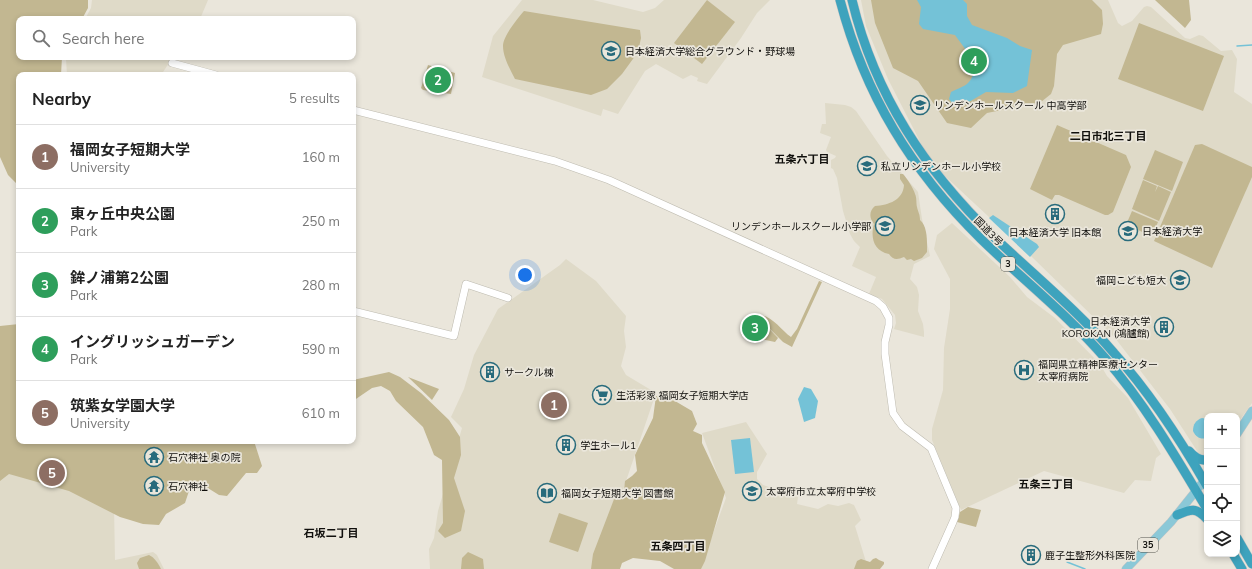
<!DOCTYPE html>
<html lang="en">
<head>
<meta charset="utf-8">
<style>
	:root { --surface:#fff; --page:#f2f2f2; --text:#222; --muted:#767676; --line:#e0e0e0; --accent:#286b7c }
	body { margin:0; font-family:Mulish,"Noto Sans JP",sans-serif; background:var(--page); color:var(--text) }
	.controls { position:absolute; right:12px; bottom:12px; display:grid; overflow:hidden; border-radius:8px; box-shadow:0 2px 6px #0003 }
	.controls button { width:36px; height:36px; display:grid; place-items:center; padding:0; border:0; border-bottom:1px solid var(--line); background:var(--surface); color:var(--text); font:20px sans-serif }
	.you { position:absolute; left:525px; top:275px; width:14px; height:14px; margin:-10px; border:3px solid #fff; border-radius:50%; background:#1a73e8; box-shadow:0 0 0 6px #1a73e833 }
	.badge { display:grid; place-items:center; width:26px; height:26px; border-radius:50%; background:var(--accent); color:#fff; font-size:13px; font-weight:700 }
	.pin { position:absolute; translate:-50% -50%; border:2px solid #fff; box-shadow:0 1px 4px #0006 }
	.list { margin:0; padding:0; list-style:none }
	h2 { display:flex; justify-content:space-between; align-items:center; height:52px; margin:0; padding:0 16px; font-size:17px }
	h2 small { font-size:13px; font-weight:400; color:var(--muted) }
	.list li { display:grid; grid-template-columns:26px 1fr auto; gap:12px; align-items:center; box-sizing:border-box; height:64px; padding:0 16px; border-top:1px solid var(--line) }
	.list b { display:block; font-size:15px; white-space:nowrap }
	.list p { margin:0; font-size:13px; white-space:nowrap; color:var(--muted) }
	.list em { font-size:13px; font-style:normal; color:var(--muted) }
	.icon { flex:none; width:22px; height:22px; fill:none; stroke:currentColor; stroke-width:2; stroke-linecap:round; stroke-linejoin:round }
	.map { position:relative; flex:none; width:1252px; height:569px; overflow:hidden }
	.search { position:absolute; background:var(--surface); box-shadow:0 2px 6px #0003; left:16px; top:16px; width:340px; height:44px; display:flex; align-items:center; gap:10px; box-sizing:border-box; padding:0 14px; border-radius:8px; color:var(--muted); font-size:15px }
	.panel { position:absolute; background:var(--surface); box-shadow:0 2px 6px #0003; left:16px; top:72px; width:340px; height:372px; border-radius:8px }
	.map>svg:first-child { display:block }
	.built { fill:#dfdac8 }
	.green { fill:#c2b791 }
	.water { fill:#74c2d7 }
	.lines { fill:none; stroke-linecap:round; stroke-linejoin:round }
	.stream { stroke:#74c2d7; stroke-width:1.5 }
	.secondary-casing { stroke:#bebbb0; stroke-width:8 }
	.primary-casing { stroke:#c6c5c5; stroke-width:9 }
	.highway-casing { stroke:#c6c5c5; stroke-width:10 }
	.secondary { stroke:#fff; stroke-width:7 }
	.primary { stroke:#8bc8d7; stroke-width:8 }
	.highway { stroke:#3ea3bd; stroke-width:9 }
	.labels { text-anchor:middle; stroke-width:3.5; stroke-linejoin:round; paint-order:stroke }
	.shield { fill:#eae6db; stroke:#51504a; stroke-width:1 }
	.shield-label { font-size:9px; font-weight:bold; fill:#100f0c }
	.poi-label { font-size:10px; fill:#100f0c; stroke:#eae6db; text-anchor:start }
	.street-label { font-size:10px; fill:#100f0c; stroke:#eae6db }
	.neighbourhood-label { font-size:11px; font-weight:bold; fill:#100f0c; stroke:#eae6db }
</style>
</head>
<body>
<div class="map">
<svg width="1252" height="569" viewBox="0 0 1252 569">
	<rect width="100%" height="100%" fill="#eae6db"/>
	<!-- built -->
	<g class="built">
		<path d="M 92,0 L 208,0 L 200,19 L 85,19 L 91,8 Z"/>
		<path d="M 522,0 L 593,0 L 643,12 L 655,8 L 664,0 L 770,0 L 757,13 L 741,38 L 707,84 L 697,81 L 698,78 L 691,75 L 683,79 L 656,64 L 645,71 L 618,114 L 603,109 L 601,116 L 482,77 L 493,36 Z"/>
		<path d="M 861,0 L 1108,0 L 1118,23 L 1122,26 L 1132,21 L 1144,7 L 1147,6 L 1151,7 L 1185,38 L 1190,39 L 1199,35 L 1203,36 L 1221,51 L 1232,50 L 1237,59 L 1234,92 L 1252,104 L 1252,403 L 1237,424 L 1237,416 L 1207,416 L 1207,456 L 1199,454 L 1170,409 L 1115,338 L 1032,257 L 931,163 L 888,79 L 866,26 Z"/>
		<path d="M 66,57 L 173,57 L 161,75 L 67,75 L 66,59 Z"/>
		<path d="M 825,103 L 845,105 L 851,107 L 856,111 L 887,156 L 918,192 L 922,219 L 930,256 L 914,264 L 910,279 L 917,287 L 919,295 L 918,311 L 923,324 L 924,332 L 924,337 L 894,329 L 896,323 L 895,315 L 882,299 L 869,294 L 876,277 L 852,266 L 860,247 L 854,241 L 850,234 L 843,211 L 837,178 L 833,169 L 831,168 L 831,160 L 835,158 L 836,156 L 827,152 L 826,150 L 831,137 L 820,133 L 822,124 L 826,124 Z"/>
		<path d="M 952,223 L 1010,277 L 1027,297 L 1055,318 L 1100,364 L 1107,376 L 1128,398 L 1161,454 L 1156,458 L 1151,481 L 1135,480 L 1124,493 L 1044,471 L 961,510 L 932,440 L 932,429 L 943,390 L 944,348 L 950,309 L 950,279 L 934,249 L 937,235 Z"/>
		<path d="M 566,259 L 596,281 L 626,316 L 624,331 L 626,347 L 621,366 L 626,375 L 656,393 L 596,569 L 430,569 L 429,549 L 434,538 L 438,511 L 462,428 L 451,417 L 464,389 L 474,355 L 498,309 L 560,265 Z"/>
		<path d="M 0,385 L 19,441 L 114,506 L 115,560 L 153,552 L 157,555 L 164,569 L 0,569 Z"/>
		<path d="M 746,422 L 767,454 L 757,472 L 757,479 L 763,485 L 798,497 L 797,504 L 818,509 L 828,504 L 838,506 L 849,503 L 854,505 L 861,520 L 855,526 L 867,565 L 862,569 L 697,569 L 705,555 L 726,498 L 702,433 Z"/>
	</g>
	<!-- green -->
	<g class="green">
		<path d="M 0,0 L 88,0 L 88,8 L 82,19 L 19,19 L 19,57 L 62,57 L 61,75 L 19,75 L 19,186 L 8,175 L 0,157 Z"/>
		<path d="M 707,0 L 735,22 L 702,64 L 674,43 Z"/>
		<path d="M 871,0 L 1092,0 L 1102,10 L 1103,24 L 1101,34 L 1063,45 L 1057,54 L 1054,86 L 1051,94 L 1041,102 L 987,113 L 971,128 L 947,123 L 918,81 L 893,68 L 875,23 Z"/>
		<path d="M 1155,0 L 1189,0 L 1191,20 L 1185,28 Z"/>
		<path d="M 524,11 L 640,30 L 641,38 L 638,52 L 622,74 L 607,89 L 591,95 L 515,79 C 510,69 503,57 503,46 C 503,36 518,18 524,11 Z"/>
		<path d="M 1139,23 L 1224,56 L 1203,111 L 1118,79 Z"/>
		<path d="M 428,65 L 455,73 L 451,94 L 423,90 L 421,88 Z"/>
		<path d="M 1057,125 L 1126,155 L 1131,167 L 1113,212 L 1108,215 L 1105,215 L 1059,195 L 1055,195 L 1052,200 L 1030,189 Z"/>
		<path d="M 1202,144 L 1252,167 L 1252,177 L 1212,268 L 1154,241 L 1195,145 Z"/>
		<path d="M 1155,150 L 1183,162 L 1172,191 L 1143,179 Z"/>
		<path d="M 900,174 L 903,174 C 906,177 914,189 915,194 C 917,198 916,203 917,207 C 918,212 920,214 920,220 C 928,227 927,242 927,252 L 922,258 L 914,261 L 911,259 L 907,260 L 904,257 C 897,260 893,260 889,254 C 874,251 870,238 874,224 C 869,218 869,211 875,206 C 889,205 903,200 904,185 L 900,179 Z"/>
		<path d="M 1143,180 L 1157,186 L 1155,192 L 1158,186 L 1171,192 L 1159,221 L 1132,209 Z"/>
		<path d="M 1132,211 L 1158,222 L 1152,236 L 1126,225 Z"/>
		<path d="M 819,281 L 822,282 L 792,347 L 783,342 L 762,321 L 778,338 L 775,342 L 741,335 L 745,317 L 762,321 L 758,315 C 771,314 781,330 791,337 L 797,329 Z"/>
		<path d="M 19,324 L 19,441 L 254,441 L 262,466 L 257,473 L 246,473 L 227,496 L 219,495 L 203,485 L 189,491 L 185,503 L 166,514 L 159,525 L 143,524 L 130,520 L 120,517 L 69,491 L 9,474 L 0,481 L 0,326 Z"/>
		<path d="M 389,372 L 400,377 L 421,393 L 449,420 L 460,437 L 461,455 L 454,478 L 465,511 L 461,531 L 445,538 L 438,531 L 443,523 L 442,460 L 434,455 L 423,427 L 396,401 L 390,391 L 381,386 L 372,388 L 353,401 L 353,380 Z"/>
		<path d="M 408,377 L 439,389 L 432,400 Z"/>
		<path d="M 656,396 L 675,401 L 692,411 L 697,424 L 693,431 L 702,435 L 702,443 L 725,492 L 705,561 L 701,569 L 674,569 L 660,561 L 633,558 L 622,563 L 620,569 L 591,569 L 593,554 L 616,494 L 624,490 L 625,481 L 632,476 L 637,471 L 635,455 L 653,418 Z"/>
		<path d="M 968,507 L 981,510 L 976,527 L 957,522 L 960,512 Z"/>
		<path d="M 559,513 L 588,523 L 578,552 L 549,542 Z"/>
		<path d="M 468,552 L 483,559 L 484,569 L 461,569 L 462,558 Z"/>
		<path d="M 149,555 C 155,558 158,563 161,569 L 139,569 L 137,563 L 140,558 Z"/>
		<path d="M 876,558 L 879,560 L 884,562 L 884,564 L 880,569 L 854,569 L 857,561 L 861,559 L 870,562 L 873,559 Z"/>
	</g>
	<!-- water -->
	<g class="water">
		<path d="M 917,0 L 963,0 L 967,4 L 967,16 L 972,25 L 1007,38 L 1020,46 L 1032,50 L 1027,86 L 1013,93 L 986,92 L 962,106 L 953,104 L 949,99 L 951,92 C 956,89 964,87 968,83 C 983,68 964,48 955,35 L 923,29 L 919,24 L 921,7 Z"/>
		<path d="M 993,215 L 1037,244 L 1039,247 L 1030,257 L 989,218 Z"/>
		<path d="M 804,387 L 811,389 L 818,401 L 815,418 L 804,422 L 798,399 Z"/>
		<path d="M 1202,418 L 1207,419 L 1207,438 C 1200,440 1196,437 1193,431 C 1193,424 1196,420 1202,418 Z"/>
		<path d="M 750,438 L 754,472 L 735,474 L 731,440 Z"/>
	</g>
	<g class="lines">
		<!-- stream -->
		<g class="stream">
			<path d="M 1237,46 L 1252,45"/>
			<path d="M 1067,562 L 1085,569"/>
		</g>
		<!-- secondary casing -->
		<g class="secondary-casing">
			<g id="secondary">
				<path d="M 172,63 L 216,75"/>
				<path d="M 353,110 L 555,161 L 609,180 L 876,301 L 883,307 L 889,318 L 889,325 L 885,342 L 885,354 L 893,413 L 902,426 L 931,448 L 956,508 L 955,517 L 953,522 L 932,569"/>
				<path d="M 353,311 L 454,336 L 466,284 L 508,298"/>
			</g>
		</g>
		<!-- primary casing -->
		<g class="primary-casing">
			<g id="primary">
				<path d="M 1237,434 L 1252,411"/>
				<path d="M 1126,569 L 1171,522 L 1207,477"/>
			</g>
		</g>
		<!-- highway casing -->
		<g class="highway-casing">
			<g id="highway">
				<path d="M 840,0 C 865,95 911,170 981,239 C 1022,279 1068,315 1105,358 C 1145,404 1176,457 1207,509"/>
				<path d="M 852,0 C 875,96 925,170 995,238 C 1035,276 1078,311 1114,353 C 1150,393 1180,439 1207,486"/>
				<path d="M 1189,451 C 1194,457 1199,461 1207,460"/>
				<path d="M 1177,515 C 1191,509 1196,507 1207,519"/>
				<path d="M 1237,538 L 1252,564"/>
				<path d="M 1233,554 L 1242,569"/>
			</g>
		</g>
		<!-- secondary -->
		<use href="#secondary" class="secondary"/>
		<!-- primary -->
		<use href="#primary" class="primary"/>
		<!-- highway -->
		<use href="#highway" class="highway"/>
	</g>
	<!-- icons -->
	<defs>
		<g id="university-ring" transform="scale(1)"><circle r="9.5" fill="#eae6db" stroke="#286b7c" stroke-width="1.5"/><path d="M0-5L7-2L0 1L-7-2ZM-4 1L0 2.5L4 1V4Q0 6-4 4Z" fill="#286b7c"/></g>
		<g id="school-ring" transform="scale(1)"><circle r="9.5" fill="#eae6db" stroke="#286b7c" stroke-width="1.5"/><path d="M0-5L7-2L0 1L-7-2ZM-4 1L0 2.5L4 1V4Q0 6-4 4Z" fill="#286b7c"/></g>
		<g id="building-ring" transform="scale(1)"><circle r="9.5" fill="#eae6db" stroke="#286b7c" stroke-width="1.5"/><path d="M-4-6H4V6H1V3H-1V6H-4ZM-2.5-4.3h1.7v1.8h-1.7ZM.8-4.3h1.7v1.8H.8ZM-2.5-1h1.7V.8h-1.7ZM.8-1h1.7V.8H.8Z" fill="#286b7c"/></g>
		<g id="hospital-ring" transform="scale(1)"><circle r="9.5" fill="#eae6db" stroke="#286b7c" stroke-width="1.5"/><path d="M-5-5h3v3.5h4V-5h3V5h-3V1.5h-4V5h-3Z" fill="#286b7c"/></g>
		<g id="supermarket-ring" transform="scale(1)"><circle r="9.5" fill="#eae6db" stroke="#286b7c" stroke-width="1.5"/><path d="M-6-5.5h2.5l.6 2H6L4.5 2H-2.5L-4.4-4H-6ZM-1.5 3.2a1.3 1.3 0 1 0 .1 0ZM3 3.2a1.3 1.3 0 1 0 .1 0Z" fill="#286b7c"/></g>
		<g id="temple-ring" transform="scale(1)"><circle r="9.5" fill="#eae6db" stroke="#286b7c" stroke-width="1.5"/><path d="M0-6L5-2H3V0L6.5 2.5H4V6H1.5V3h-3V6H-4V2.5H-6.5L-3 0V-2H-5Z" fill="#286b7c"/></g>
		<g id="library-ring" transform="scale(1)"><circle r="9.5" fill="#eae6db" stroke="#286b7c" stroke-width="1.5"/><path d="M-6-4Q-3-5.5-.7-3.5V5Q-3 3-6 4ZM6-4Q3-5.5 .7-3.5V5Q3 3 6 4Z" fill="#286b7c"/></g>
	</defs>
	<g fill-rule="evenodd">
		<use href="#university-ring" x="611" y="51"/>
		<use href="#school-ring" x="920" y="105"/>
		<use href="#school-ring" x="867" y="166"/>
		<use href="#building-ring" x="1055" y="214"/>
		<use href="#school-ring" x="885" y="226"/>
		<use href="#university-ring" x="1128" y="231"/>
		<use href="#university-ring" x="1180" y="280"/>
		<use href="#building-ring" x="1164" y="327"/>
		<use href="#hospital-ring" x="1024" y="370"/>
		<use href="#building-ring" x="490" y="372"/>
		<use href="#supermarket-ring" x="602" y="395"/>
		<use href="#building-ring" x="566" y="445"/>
		<use href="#temple-ring" x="154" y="457"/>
		<use href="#temple-ring" x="154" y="486"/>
		<use href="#school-ring" x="752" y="491"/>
		<use href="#library-ring" x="547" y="493"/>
		<use href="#building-ring" x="1031" y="555"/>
	</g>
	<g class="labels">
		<!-- shield labels -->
		<g class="shield">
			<rect x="1001" y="257" width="14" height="14" rx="3"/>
			<rect x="1138" y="538" width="20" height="14" rx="3"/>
		</g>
		<g class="shield-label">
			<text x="1008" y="267">3</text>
			<text x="1148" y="548">35</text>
		</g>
		<!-- poi labels -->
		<g class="poi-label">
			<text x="625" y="55">日本経済大学総合グラウンド・野球場</text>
			<text x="934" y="109">リンデンホールスクール 中高学部</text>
			<text x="881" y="170">私立リンデンホール小学校</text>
			<text x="871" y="230" text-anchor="end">リンデンホールスクール小学部</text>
			<text x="1142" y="235">日本経済大学</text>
			<text x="1055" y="236" text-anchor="middle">日本経済大学 旧本館</text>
			<text x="1166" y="284" text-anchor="end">福岡こども短大</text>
			<text x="1150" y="325" text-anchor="end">日本経済大学<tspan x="1150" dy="12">KOROKAN (鴻臚館)</tspan></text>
			<text x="1038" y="368">福岡県立精神医療センター<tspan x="1038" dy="12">太宰府病院</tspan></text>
			<text x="504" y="376">サークル棟</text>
			<text x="616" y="399">生活彩家 福岡女子短期大学店</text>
			<text x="580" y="449">学生ホール1</text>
			<text x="168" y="461">石穴神社 奥の院</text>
			<text x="168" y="490">石穴神社</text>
			<text x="766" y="495">太宰府市立太宰府中学校</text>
			<text x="561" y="497">福岡女子短期大学 図書館</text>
			<text x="1045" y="559">鹿子生整形外科医院</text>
		</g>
		<!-- street labels -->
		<g class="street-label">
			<text transform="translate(989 231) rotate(45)" y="4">国道3号</text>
		</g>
		<!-- neighbourhood labels -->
		<g class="neighbourhood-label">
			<text x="1108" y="140">二日市北三丁目</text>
			<text x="802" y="163">五条六丁目</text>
			<text x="1046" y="488">五条三丁目</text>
			<text x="331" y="537">石坂二丁目</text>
			<text x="678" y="550">五条四丁目</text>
		</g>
	</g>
</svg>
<div class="controls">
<button>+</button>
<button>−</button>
<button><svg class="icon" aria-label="locate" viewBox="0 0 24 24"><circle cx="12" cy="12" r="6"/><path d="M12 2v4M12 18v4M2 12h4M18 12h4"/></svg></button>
<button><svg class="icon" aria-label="layers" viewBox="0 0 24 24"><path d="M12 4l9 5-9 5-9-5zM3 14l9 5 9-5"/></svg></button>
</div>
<div class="you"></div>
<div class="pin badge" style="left:554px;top:405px;background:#8d6e63">1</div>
<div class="pin badge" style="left:438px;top:80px;background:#2e9e5b">2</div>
<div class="pin badge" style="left:755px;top:328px;background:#2e9e5b">3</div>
<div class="pin badge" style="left:974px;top:61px;background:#2e9e5b">4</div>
<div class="pin badge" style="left:52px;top:473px;background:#8d6e63">5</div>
<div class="search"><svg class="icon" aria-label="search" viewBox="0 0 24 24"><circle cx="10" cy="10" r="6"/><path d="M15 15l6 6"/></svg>Search here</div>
<section class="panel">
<h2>Nearby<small>5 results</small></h2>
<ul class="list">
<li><span class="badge" style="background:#8d6e63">1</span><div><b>福岡女子短期大学</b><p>University</p></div><em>160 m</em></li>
<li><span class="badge" style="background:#2e9e5b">2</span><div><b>東ヶ丘中央公園</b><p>Park</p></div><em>250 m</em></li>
<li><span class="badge" style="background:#2e9e5b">3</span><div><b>鉾ノ浦第2公園</b><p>Park</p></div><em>280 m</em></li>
<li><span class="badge" style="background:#2e9e5b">4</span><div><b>イングリッシュガーデン</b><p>Park</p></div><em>590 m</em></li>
<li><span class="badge" style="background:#8d6e63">5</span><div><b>筑紫女学園大学</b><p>University</p></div><em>610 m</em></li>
</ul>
</section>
</div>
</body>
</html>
